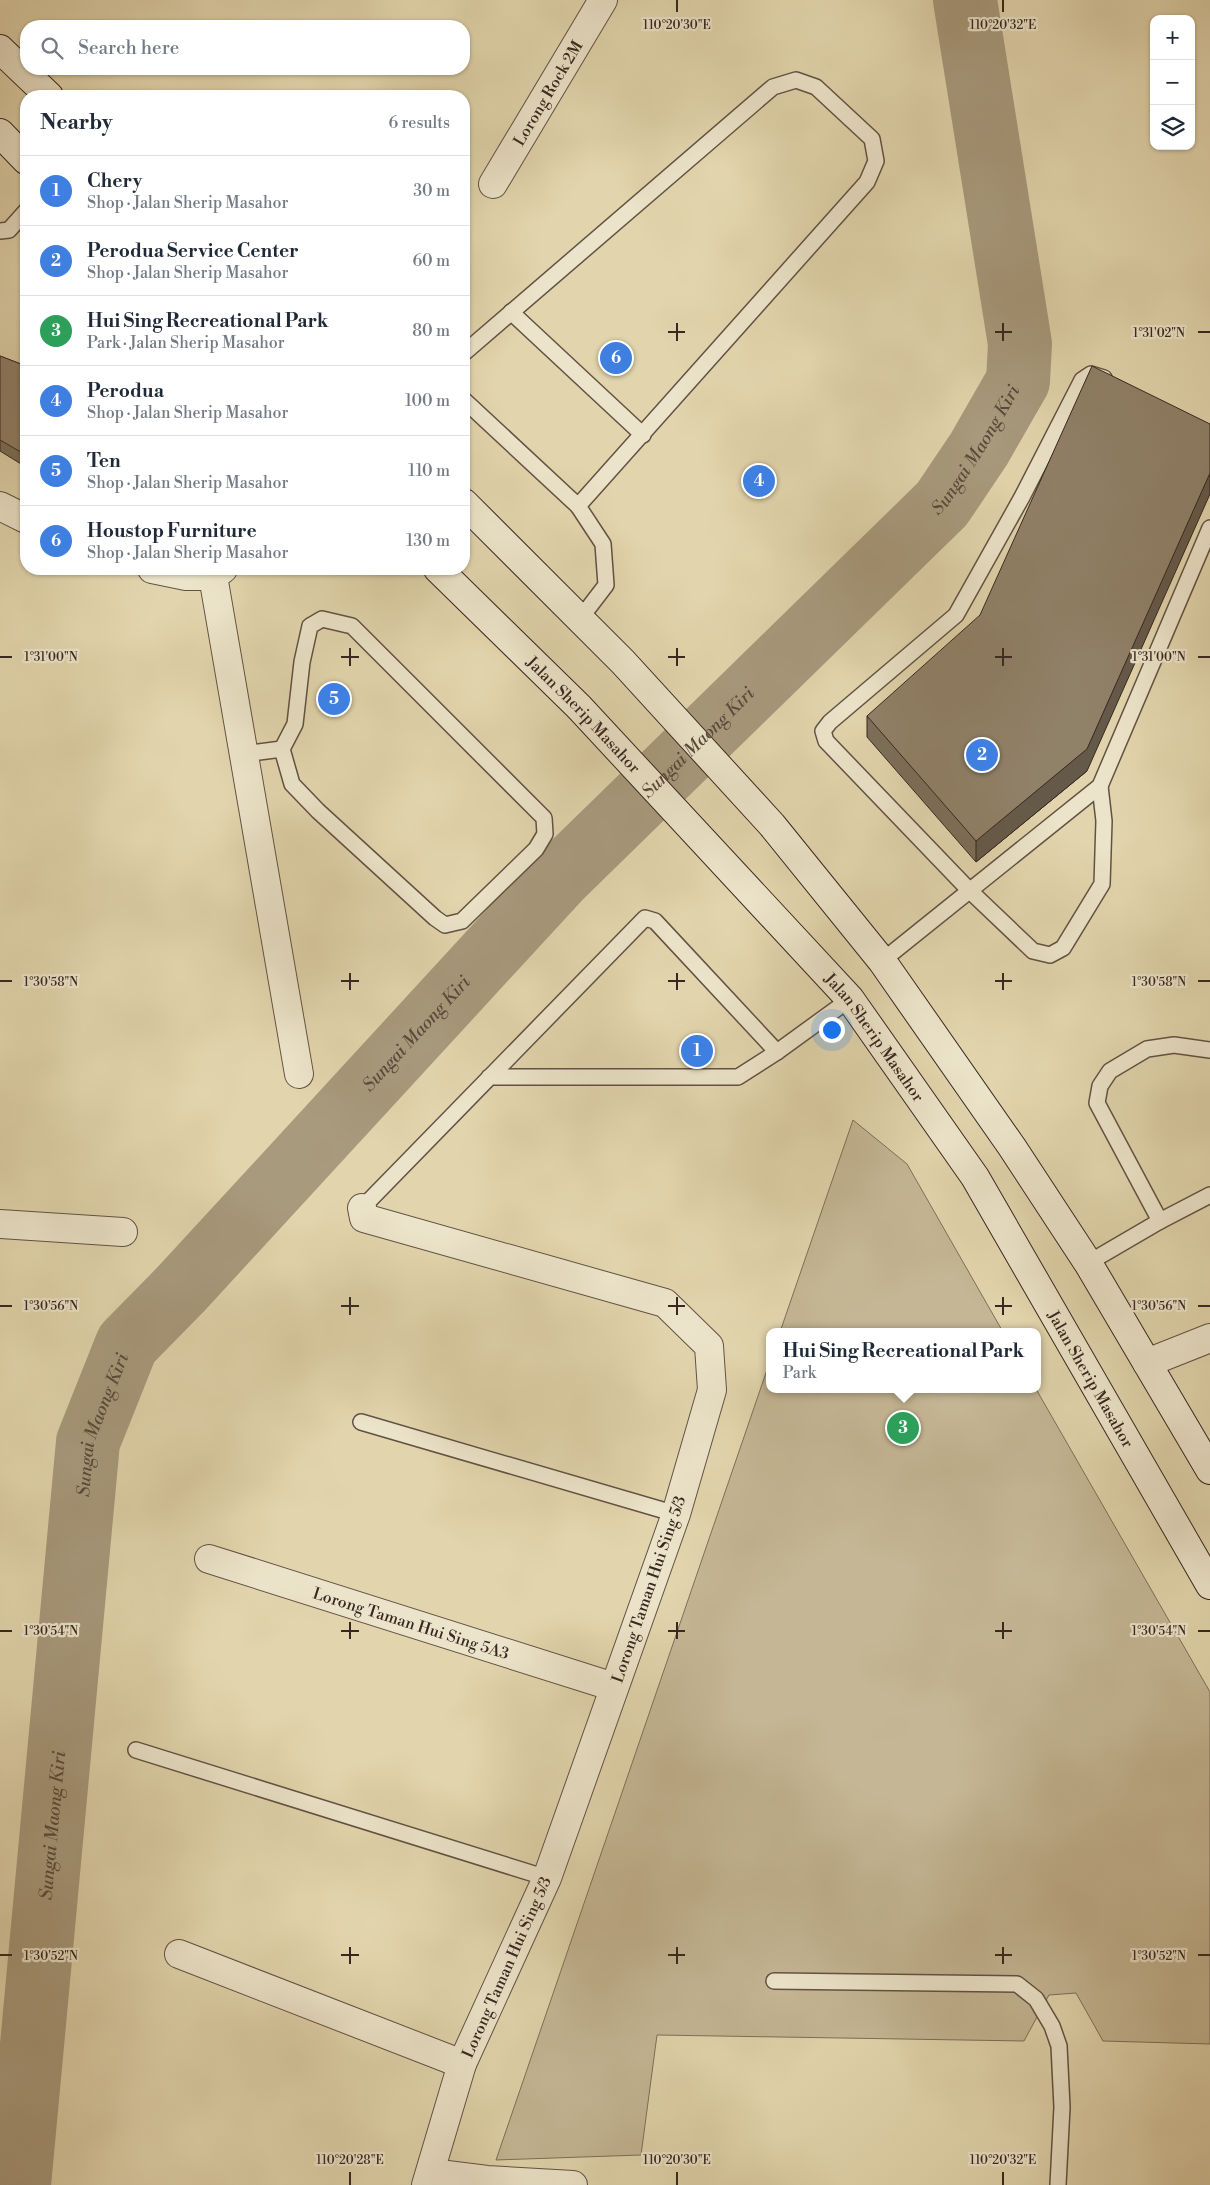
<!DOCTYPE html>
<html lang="en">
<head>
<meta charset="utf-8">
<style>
	:root { --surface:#fff; --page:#f2f2f3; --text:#1f2937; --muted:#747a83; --line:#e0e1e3; --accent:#1a73e8 }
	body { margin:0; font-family:"Libre Bodoni",serif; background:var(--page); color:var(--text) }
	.controls { position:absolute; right:15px; top:15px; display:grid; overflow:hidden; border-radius:10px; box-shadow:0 1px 4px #0004 }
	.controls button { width:45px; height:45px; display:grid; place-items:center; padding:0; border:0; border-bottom:1px solid var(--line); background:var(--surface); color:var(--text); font:25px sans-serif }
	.you { position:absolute; left:831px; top:1029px; width:18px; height:18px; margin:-12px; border:4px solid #fff; border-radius:50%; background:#1a73e8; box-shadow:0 0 0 8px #1a73e833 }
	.badge { display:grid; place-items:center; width:32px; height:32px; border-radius:50%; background:var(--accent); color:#fff; font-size:16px; font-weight:700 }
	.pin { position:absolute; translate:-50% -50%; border:2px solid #fff; box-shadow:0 1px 5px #0006 }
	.popup { position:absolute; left:766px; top:1328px; width:275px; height:65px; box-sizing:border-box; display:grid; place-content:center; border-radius:10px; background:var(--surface); filter:drop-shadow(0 1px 4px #0005); font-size:16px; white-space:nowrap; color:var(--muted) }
	.popup b { font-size:19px; color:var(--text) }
	.popup::after { content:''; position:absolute; left:50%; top:100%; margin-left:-10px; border:10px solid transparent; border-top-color:var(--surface) }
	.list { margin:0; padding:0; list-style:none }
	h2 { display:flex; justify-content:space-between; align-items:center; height:65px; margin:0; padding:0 20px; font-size:21px }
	h2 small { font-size:16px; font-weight:400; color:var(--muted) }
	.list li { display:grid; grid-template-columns:32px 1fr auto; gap:15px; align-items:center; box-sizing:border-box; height:70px; padding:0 20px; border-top:1px solid var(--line) }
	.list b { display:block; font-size:19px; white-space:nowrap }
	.list p { margin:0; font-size:16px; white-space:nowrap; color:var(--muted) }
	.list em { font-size:16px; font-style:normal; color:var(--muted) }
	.icon { flex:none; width:28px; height:28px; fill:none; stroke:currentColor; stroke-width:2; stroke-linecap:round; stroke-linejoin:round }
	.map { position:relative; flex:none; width:1210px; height:2185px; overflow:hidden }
	.search { position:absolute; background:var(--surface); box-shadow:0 1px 4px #0004; left:20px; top:20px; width:450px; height:55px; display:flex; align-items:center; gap:12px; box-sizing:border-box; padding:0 18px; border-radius:20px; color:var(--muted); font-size:19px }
	.panel { position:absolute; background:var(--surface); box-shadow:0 1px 4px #0004; left:20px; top:90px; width:450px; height:485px; border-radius:20px }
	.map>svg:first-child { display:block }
	.green { fill:#c5b795; stroke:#7e6f5a }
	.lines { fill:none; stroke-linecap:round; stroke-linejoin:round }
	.river { stroke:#a89a7d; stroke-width:64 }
	.lane-casing { stroke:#625243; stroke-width:18 }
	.street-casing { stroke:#625243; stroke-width:30 }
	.secondary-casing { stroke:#372720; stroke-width:30 }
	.lane { stroke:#ece4ca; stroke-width:15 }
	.street { stroke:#ece4ca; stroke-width:28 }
	.secondary { stroke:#ece4ca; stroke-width:28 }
	.wall { fill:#7c6f5a; stroke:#372720 }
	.shaded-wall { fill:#655a4a; stroke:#372720 }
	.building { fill:#908169; stroke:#372720 }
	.ticks { fill:none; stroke:#372720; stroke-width:2 }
	.labels { text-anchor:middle; stroke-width:4.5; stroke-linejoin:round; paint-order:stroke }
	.street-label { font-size:16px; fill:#372720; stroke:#ece4ca }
	.water-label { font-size:18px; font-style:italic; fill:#594a3c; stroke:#ece4ca }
	.ticks-label { font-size:12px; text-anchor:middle; fill:#372720; stroke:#ece4ca; stroke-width:4.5; stroke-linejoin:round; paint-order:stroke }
</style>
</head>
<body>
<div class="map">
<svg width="1210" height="2185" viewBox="0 0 1210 2185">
	<rect width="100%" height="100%" fill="#e2d5ad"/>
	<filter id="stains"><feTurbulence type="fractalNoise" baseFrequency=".004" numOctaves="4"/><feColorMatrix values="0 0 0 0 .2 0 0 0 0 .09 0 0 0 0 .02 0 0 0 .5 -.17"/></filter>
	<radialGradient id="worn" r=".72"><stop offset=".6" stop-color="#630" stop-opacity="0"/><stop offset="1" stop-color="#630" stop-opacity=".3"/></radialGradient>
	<!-- green -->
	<g class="green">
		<path d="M 853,1120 L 907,1164 L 1003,1332 L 780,1332 Z"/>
		<path d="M 769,1364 L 769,1389 L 1036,1389 L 1210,1692 L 1210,2044 L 1103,2041 L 1076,1993 L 1049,1995 L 1024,2041 L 657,2035 L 641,2155 L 496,2160 Z"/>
	</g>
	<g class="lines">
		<!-- river -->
		<path class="river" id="s1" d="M 19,2185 L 88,1442 L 127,1344 L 181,1289 L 560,877 L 942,504 L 979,449 L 1018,381 L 1020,344 L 965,0"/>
		<!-- lane casing -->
		<g class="lane-casing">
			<g id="lane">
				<path d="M 0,231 L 9,230 L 26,211"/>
				<path d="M 511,312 L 643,435"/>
				<path d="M 464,353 L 773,87 L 796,80 L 816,87 L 872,139 L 876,161 L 867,182 L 578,506 L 603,544 L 606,585 L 580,619"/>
				<path d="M 464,400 L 578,506"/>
				<path d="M 244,754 L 282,749 L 295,724 L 302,662 L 310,626 L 322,619 L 352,626 L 544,818 L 545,834 L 536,849 L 462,921 L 445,925 L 435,918 L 318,811 L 292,784 L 282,749"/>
				<path d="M 1100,786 L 1104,821 L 1102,884 L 1063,948 L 1050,955 L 1033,951 L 970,891 L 826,741 L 823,731 L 830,722 L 956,615 L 1022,497 L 1082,380 L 1091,374 L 1104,378"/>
				<path d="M 882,961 L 1100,786 L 1210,528"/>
				<path d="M 777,1052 L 850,999"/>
				<path d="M 362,1208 L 645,918 L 655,921 L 777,1052 L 738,1077 L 489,1077"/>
				<path d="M 1160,1221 L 1210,1195"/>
				<path d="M 1088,1263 L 1160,1221 L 1097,1103 L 1100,1086 L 1110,1071 L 1147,1049 L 1174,1045 L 1210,1050"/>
				<path d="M 361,1422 L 676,1514"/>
				<path d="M 136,1750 L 547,1878"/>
				<path d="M 774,1981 L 1017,1984 L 1036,1999 L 1052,2026 L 1059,2046 L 1062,2107 L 1058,2185"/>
			</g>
		</g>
		<!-- street casing -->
		<g class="street-casing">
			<g id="street">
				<path id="s2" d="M 493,184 L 603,0"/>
				<path d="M 0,506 L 26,519"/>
				<path d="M 152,569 L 186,576 L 213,576 L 223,569"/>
				<path d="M 213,576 L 299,1074"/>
				<path d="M 362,1208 L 364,1218 L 665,1303 L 709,1346 L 712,1390 L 676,1514 L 547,1878 L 462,2064 L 426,2185"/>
				<path d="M 0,1224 L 123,1232"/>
				<path d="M 1147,1363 L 1210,1338"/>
				<path id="s3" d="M 209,1559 L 614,1687"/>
				<path d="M 179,1954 L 462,2064"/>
				<path d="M 431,2173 L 487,2180 L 573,2185"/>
			</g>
		</g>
		<!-- secondary casing -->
		<g class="secondary-casing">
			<g id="secondary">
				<path d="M 0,49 L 49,96"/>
				<path d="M 0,133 L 26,160"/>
				<path d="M 464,503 L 623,662 L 772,825 L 882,961 L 1012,1147 L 1088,1263 L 1210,1470"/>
				<path id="s4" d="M 438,569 L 579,707 L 850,999 L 975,1177 L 1210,1585"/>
			</g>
		</g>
		<!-- lane -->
		<use href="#lane" class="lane"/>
		<!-- street -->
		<use href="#street" class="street"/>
		<!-- secondary -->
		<use href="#secondary" class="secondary"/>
	</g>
	<!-- wall -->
	<g class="wall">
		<path d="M 0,356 L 26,366 L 26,467 L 0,451 Z"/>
		<path d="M 867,716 L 1087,771 L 976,862 L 867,737 Z"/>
	</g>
	<!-- shaded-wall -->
	<path class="shaded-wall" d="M 1210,473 L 1210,494 L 1087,771 L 976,862 L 976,841 Z"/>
	<!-- building -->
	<g class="building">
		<path d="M 0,356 L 26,366 L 26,455 L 0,440 Z"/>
		<path d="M 1092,366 L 1210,424 L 1210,473 L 1087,749 L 976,841 L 867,716 L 980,615 Z"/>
	</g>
	<!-- ticks -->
	<path class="ticks" d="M 677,0 L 677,12M 1003,0 L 1003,12M 677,323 L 677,341M 1003,323 L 1003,341M 668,332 L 685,332M 995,332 L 1012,332M 1198,332 L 1210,332M 350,648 L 350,666M 677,648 L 677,666M 1003,648 L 1003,666M 0,657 L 12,657M 341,657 L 359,657M 668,657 L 685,657M 995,657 L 1012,657M 1198,657 L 1210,657M 350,973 L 350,990M 677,973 L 677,990M 1003,973 L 1003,990M 0,981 L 12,981M 341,981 L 359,981M 668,981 L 685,981M 995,981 L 1012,981M 1198,981 L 1210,981M 350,1297 L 350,1315M 677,1297 L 677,1315M 1003,1297 L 1003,1315M 0,1306 L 12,1306M 341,1306 L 359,1306M 668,1306 L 685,1306M 995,1306 L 1012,1306M 1198,1306 L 1210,1306M 350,1622 L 350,1639M 677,1622 L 677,1639M 1003,1622 L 1003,1639M 0,1631 L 12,1631M 341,1631 L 359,1631M 668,1631 L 685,1631M 995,1631 L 1012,1631M 1198,1631 L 1210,1631M 350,1947 L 350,1964M 677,1947 L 677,1964M 1003,1947 L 1003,1964M 0,1955 L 12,1955M 341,1955 L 359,1955M 668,1955 L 685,1955M 995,1955 L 1012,1955M 1198,1955 L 1210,1955M 350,2172 L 350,2185M 677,2172 L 677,2185M 1003,2172 L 1003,2185"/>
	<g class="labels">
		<!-- street labels -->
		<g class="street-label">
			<text dy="6" stroke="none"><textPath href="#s2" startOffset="106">Lorong Rock 2M</textPath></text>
			<text dy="6" stroke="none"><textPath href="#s4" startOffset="206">Jalan Sherip Masahor</textPath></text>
			<text dy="6" stroke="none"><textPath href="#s4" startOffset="641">Jalan Sherip Masahor</textPath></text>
			<text dy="6" stroke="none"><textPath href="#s4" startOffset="1046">Jalan Sherip Masahor</textPath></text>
			<text transform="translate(648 1589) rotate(-71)" y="6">Lorong Taman Hui Sing 5/3</text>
			<text dy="6" stroke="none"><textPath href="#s3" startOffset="212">Lorong Taman Hui Sing 5A3</textPath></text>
			<text transform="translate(506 1967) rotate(-66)" y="6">Lorong Taman Hui Sing 5/3</text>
		</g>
		<!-- water labels -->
		<g class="water-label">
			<text dy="6" stroke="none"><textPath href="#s1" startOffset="2086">Sungai Maong Kiri</textPath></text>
			<text dy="6" stroke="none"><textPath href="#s1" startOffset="1681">Sungai Maong Kiri</textPath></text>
			<text dy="6" stroke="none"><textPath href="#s1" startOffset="1276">Sungai Maong Kiri</textPath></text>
			<text dy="6" stroke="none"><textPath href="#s1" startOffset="766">Sungai Maong Kiri</textPath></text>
			<text dy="6" stroke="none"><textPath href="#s1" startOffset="361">Sungai Maong Kiri</textPath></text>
		</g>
	</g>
	<g class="ticks-label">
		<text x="677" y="29">110°20'30"E</text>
		<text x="1003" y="29">110°20'32"E</text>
		<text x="1159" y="337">1°31'02"N</text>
		<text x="51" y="661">1°31'00"N</text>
		<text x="1159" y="661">1°31'00"N</text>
		<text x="51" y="986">1°30'58"N</text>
		<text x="1159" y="986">1°30'58"N</text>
		<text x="51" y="1310">1°30'56"N</text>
		<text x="1159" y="1310">1°30'56"N</text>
		<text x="51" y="1635">1°30'54"N</text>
		<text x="1159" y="1635">1°30'54"N</text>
		<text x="51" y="1960">1°30'52"N</text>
		<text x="1159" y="1960">1°30'52"N</text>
		<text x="350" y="2164">110°20'28"E</text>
		<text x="677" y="2164">110°20'30"E</text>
		<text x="1003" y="2164">110°20'32"E</text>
	</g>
	<rect width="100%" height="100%" filter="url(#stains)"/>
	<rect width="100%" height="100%" fill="url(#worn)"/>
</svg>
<div class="controls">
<button>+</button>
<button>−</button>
<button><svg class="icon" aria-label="layers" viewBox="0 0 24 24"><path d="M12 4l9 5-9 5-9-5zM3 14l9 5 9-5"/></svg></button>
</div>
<div class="you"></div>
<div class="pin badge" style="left:697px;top:1051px;background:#3f7fe0">1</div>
<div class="pin badge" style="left:982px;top:755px;background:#3f7fe0">2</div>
<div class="pin badge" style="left:903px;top:1428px;background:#2e9e5b">3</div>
<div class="popup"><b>Hui Sing Recreational Park</b>Park</div>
<div class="pin badge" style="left:759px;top:481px;background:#3f7fe0">4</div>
<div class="pin badge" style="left:334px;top:699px;background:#3f7fe0">5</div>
<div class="pin badge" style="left:616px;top:358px;background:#3f7fe0">6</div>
<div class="search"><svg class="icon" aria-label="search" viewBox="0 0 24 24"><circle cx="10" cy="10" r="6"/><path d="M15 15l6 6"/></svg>Search here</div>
<section class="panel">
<h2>Nearby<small>6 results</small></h2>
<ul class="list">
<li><span class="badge" style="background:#3f7fe0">1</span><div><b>Chery</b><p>Shop · Jalan Sherip Masahor</p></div><em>30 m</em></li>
<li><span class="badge" style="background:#3f7fe0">2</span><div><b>Perodua Service Center</b><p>Shop · Jalan Sherip Masahor</p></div><em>60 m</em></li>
<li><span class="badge" style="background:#2e9e5b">3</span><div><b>Hui Sing Recreational Park</b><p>Park · Jalan Sherip Masahor</p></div><em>80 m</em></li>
<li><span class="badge" style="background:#3f7fe0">4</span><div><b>Perodua</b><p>Shop · Jalan Sherip Masahor</p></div><em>100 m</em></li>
<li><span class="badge" style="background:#3f7fe0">5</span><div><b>Ten</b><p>Shop · Jalan Sherip Masahor</p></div><em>110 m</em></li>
<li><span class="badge" style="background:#3f7fe0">6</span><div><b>Houstop Furniture</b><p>Shop · Jalan Sherip Masahor</p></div><em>130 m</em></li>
</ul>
</section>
</div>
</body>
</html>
